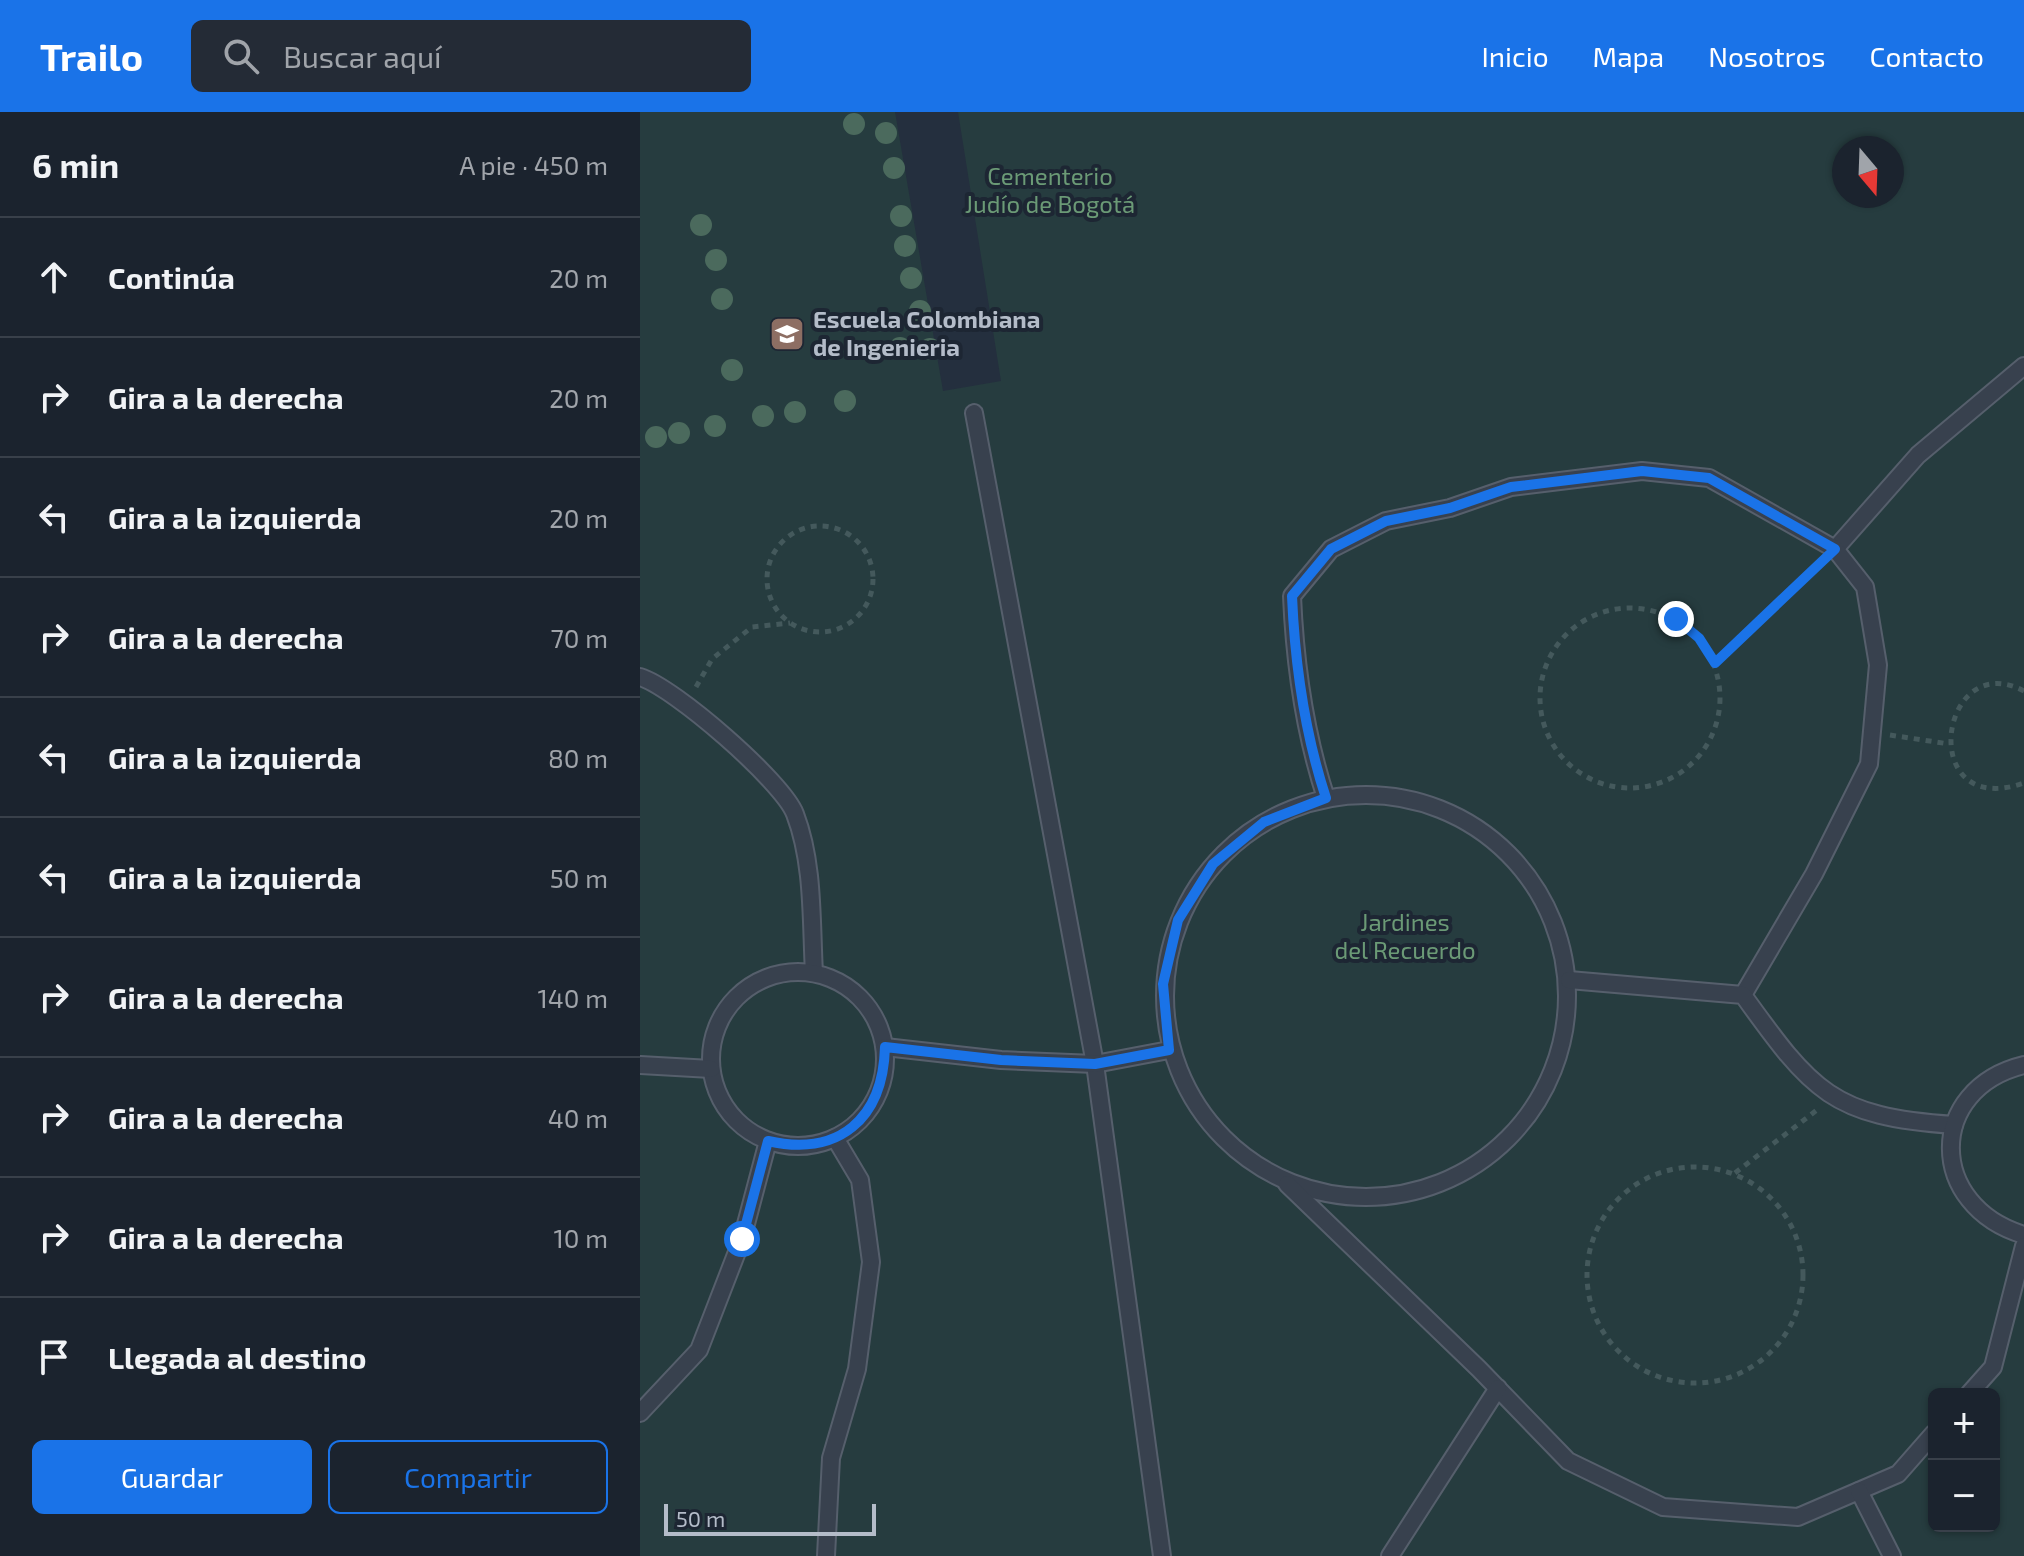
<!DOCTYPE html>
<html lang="es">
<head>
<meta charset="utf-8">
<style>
	:root { --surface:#1b232e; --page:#242b36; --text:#f1f3f6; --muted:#a0a4aa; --line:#39404a; --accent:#1a73e8 }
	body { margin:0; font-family:"Exo 2",sans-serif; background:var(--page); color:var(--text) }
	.controls { position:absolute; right:24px; bottom:24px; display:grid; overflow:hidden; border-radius:12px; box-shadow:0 2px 6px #0004 }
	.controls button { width:72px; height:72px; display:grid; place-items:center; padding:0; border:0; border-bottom:2px solid var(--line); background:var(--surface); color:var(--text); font:40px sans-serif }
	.compass { position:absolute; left:1192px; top:24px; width:72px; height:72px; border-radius:50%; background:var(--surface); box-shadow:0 2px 6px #0004; rotate:161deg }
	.scale { position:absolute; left:24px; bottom:20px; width:212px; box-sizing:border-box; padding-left:8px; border:4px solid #b4bcc9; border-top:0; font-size:22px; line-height:28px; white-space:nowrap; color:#b4bcc9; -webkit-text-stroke:6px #1d2633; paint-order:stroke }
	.stop { position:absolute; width:24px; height:24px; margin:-18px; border:6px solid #1a73e8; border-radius:50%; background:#fff }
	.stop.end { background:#1a73e8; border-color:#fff; box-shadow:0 2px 8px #0008 }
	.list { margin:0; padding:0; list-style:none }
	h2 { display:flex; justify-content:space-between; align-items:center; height:104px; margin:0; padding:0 32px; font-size:34px }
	h2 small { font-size:26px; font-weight:400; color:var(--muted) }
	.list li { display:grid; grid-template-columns:52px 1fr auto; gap:24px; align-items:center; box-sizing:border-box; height:120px; padding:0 32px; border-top:2px solid var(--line) }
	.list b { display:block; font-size:30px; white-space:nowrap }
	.list em { font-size:26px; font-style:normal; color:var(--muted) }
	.actions { display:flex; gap:16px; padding:24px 32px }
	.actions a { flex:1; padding:18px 0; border:2px solid var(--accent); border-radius:12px; text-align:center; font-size:28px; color:var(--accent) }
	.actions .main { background:var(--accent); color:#fff }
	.icon { flex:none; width:44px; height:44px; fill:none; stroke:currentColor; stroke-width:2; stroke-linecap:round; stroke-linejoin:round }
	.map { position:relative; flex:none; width:1384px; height:1444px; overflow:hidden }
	header { display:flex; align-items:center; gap:48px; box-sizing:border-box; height:112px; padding:0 40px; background:var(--accent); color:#fff }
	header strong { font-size:38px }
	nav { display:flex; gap:44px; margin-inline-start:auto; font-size:28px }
	.search { width:560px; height:72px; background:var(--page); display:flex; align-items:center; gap:20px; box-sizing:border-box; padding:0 28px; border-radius:12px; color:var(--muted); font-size:30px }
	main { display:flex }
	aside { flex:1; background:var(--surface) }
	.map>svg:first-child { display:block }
	.green { fill:#263c3f; fill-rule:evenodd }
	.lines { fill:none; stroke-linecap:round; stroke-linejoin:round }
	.service-casing { stroke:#565f6c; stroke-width:20 }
	.path { stroke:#44595c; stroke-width:5; stroke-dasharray:6 6; stroke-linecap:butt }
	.service { stroke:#38414e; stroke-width:16 }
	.tree { fill:#4b6a5d }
	.route { stroke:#1a73e8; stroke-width:10 }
	.labels { text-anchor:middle; stroke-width:8; stroke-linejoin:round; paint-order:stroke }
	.park-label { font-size:24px; fill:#6b9a76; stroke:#1d2633 }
	.poi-label { font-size:24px; font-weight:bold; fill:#b4bcc9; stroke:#1d2633; text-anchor:start }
</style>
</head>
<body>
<header>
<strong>Trailo</strong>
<div class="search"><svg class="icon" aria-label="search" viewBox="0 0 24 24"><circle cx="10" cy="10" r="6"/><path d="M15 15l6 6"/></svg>Buscar aquí</div>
<nav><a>Inicio</a><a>Mapa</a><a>Nosotros</a><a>Contacto</a></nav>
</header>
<main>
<aside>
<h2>6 min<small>A pie · 450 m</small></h2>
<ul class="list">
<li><svg class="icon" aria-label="ahead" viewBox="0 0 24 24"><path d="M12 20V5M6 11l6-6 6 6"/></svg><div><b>Continúa</b></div><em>20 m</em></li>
<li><svg class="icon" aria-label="right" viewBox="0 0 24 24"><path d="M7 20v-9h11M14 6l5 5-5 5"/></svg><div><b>Gira a la derecha</b></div><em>20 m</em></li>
<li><svg class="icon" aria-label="left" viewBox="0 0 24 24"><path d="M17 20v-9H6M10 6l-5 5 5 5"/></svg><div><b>Gira a la izquierda</b></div><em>20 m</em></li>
<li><svg class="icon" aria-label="right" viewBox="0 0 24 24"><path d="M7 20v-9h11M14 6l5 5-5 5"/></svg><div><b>Gira a la derecha</b></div><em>70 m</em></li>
<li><svg class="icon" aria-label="left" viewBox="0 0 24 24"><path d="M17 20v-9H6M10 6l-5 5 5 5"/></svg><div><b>Gira a la izquierda</b></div><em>80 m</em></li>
<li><svg class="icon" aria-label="left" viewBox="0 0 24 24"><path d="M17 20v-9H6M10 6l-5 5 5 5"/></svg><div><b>Gira a la izquierda</b></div><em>50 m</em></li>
<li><svg class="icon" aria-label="right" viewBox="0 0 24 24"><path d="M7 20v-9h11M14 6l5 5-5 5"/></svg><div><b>Gira a la derecha</b></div><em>140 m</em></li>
<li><svg class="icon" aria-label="right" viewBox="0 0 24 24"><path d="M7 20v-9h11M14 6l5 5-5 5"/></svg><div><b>Gira a la derecha</b></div><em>40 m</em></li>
<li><svg class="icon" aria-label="right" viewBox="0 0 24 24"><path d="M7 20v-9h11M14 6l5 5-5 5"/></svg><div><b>Gira a la derecha</b></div><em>10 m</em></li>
<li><svg class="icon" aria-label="arrive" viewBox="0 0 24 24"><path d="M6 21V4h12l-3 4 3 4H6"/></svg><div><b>Llegada al destino</b></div></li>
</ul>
<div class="actions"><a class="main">Guardar</a><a>Compartir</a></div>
</aside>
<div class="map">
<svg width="1384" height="1444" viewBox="0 0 1384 1444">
	<rect width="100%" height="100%" fill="#242f3e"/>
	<!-- green -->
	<path class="green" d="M 0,0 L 255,0 L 303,279 L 361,269 L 318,0 L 1384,0 L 1384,1444 L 0,1444 ZM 1204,36 L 1252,36 L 1252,84 L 1204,84 ZM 1294,1282 L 1354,1282 L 1354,1414 L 1294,1414 Z"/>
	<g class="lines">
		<!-- service casing -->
		<g class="service-casing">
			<g id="service">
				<path d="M 334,301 L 455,952 L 522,1444"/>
				<path d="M 1195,437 L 1278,343 L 1384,254"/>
				<path d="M 0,565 C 34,575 143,670 155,702 C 174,752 171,808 174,861"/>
				<circle cx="726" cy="884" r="201"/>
				<path d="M 686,686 C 664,619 655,554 652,484 L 691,437 L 746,409 L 810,396 L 871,375 L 1002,359 L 1069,366 L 1195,437 L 1225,475 L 1238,553 L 1229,652 L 1174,762 L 1103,883"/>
				<circle cx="158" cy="947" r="87"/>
				<path d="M 929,868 L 1103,883 C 1172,979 1192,1005 1314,1013"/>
				<path d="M 245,935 L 361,948 L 455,952 L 529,938"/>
				<path d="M 0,953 L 71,957"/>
				<path d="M 1384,953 C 1286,977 1287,1094 1384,1123"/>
				<path d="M 647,1072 L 839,1257 L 928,1349 L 1023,1395 L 1158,1405 L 1258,1362 L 1294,1321"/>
				<path d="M 1329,1282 L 1353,1255 L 1384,1134"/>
				<path d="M 0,1301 L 59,1238 L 102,1127 L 128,1029"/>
				<path d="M 1219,1379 L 1252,1444"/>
				<path d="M 186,1444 L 191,1346 L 217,1257 L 231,1150 L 220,1068 L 195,1026"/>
				<path d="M 750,1444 L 858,1276"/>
			</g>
		</g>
		<!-- path -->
		<g class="path">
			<circle cx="180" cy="467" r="53"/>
			<circle cx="990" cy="586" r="90"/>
			<path d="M 1075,551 L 1178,452"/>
			<path d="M 56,575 L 72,547 L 112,515 L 150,511"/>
			<path d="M 1384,579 C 1299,534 1275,709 1384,671"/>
			<path d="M 1250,623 L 1309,632"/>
			<circle cx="1055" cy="1163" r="108"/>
			<path d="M 1095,1061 L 1177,998"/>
		</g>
		<!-- service -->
		<use href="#service" class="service"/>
	</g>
	<!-- trees -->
	<g class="tree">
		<circle cx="214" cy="12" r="11"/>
		<circle cx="246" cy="21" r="11"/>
		<circle cx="254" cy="56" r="11"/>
		<circle cx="261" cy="104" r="11"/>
		<circle cx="61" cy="113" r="11"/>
		<circle cx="265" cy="134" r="11"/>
		<circle cx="76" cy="148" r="11"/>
		<circle cx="271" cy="166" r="11"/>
		<circle cx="82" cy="187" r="11"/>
		<circle cx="280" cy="199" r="11"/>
		<circle cx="260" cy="236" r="11"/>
		<circle cx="290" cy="237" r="11"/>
		<circle cx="92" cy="258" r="11"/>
		<circle cx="205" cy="289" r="11"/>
		<circle cx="155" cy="300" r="11"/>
		<circle cx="123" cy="304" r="11"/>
		<circle cx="75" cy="314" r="11"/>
		<circle cx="39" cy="321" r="11"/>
		<circle cx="16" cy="325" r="11"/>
	</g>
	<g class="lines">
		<!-- route -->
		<path class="route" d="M 102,1127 L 128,1029 C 199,1045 243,1007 245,935 L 361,948 L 455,952 L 529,938 L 523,872 L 538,808 L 573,752 L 624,710 L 686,686 C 664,619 655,554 652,484 L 691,437 L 746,409 L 810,396 L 871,375 L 1002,359 L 1069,366 L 1195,437 L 1075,551 L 1059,526 L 1036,507"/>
	</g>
	<!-- icons -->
	<defs>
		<g id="university-square" transform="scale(1.8)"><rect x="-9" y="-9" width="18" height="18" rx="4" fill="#8d6e63" stroke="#1d2633"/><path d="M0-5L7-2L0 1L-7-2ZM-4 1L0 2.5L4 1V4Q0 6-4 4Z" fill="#fff"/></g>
	</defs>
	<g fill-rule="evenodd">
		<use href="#university-square" x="147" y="222"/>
	</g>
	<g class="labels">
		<!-- park labels -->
		<g class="park-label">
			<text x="410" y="73">Cementerio<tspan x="410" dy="28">Judío de Bogotá</tspan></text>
			<text x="765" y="819">Jardines<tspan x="765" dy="28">del Recuerdo</tspan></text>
		</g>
		<!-- poi labels -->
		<g class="poi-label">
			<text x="173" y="216">Escuela Colombiana<tspan x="173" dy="28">de Ingenieria</tspan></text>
		</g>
	</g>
</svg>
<div class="controls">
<button>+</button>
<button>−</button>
</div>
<svg class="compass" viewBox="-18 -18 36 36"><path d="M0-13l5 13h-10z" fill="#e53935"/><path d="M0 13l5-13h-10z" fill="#a0a4aa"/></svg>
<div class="scale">50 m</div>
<div class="stop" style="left:102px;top:1127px"></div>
<div class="stop end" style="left:1036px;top:507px"></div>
</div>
</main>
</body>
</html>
